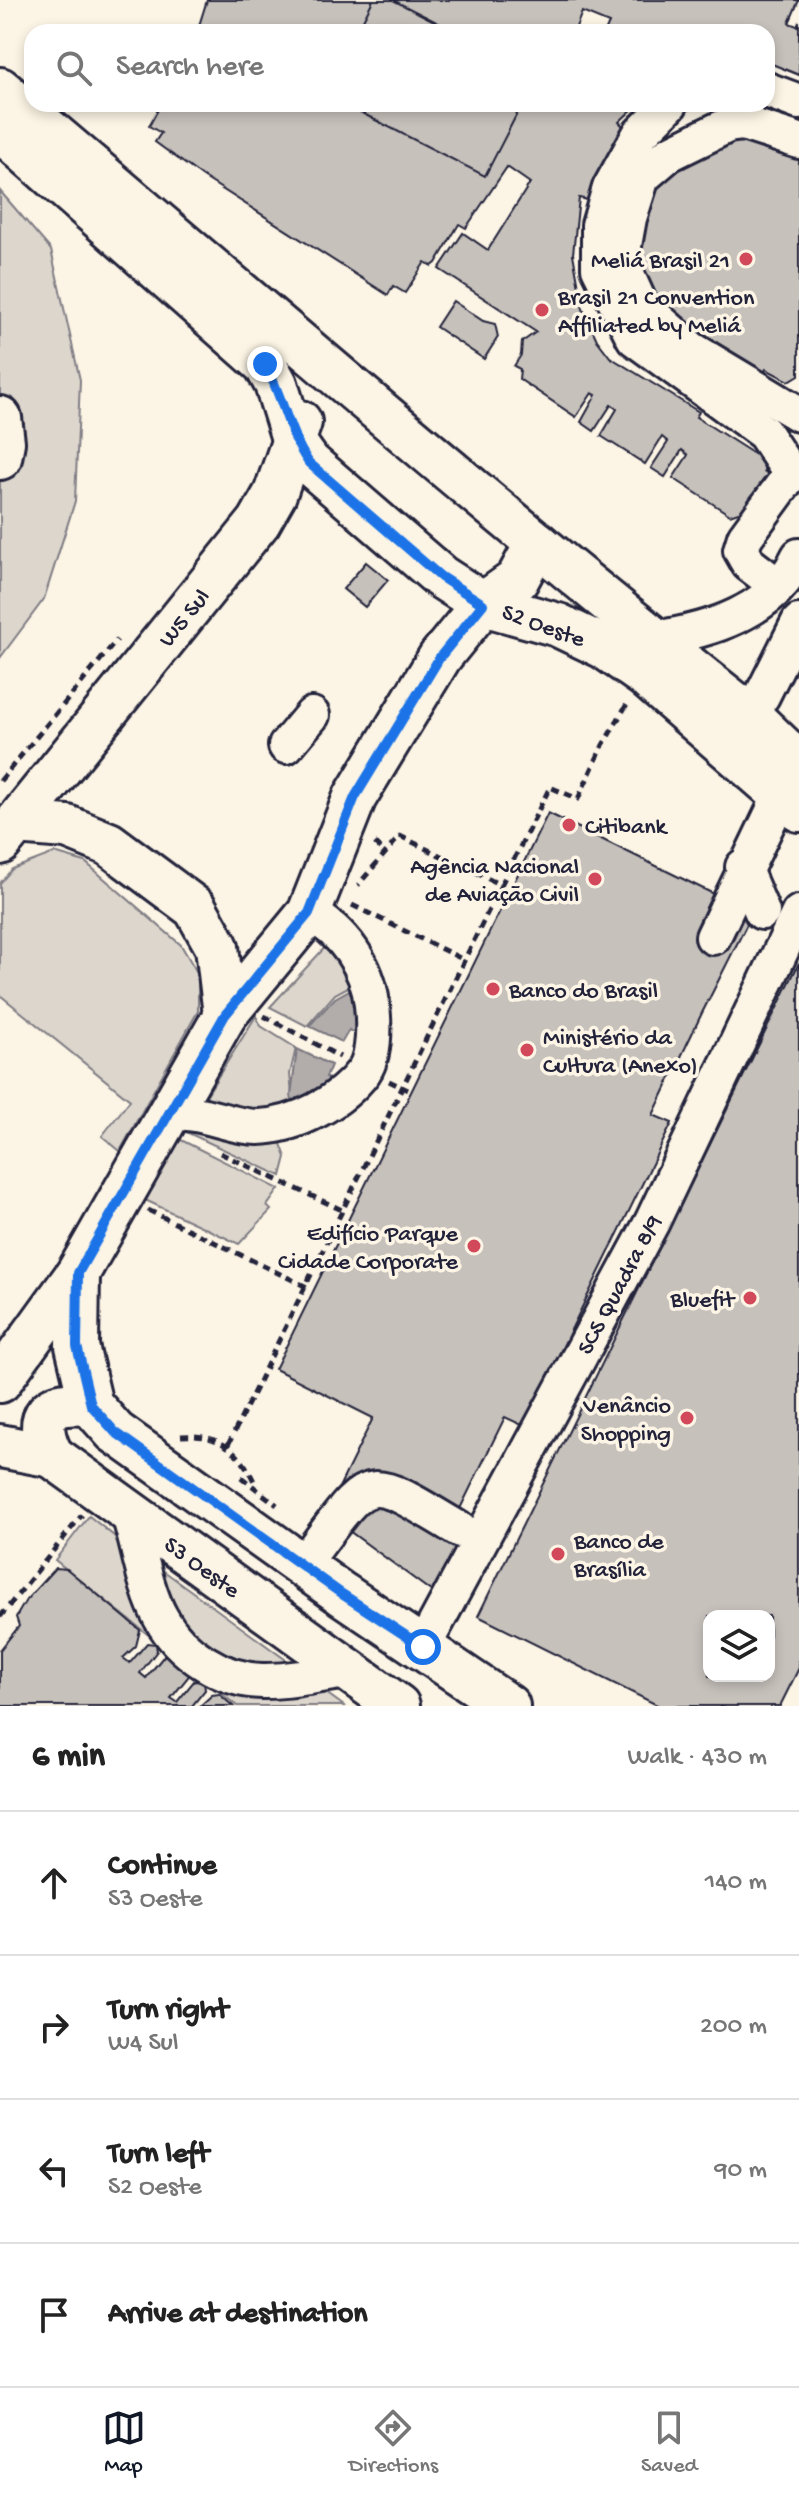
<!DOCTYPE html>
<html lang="en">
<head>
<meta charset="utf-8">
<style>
	:root { --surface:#fff; --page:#f2f2f2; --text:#222; --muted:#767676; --line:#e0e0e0; --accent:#111827 }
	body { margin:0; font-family:"Gochi Hand",sans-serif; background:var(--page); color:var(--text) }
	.controls { position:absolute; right:24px; bottom:24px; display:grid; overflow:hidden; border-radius:16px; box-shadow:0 4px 12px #0003 }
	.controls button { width:72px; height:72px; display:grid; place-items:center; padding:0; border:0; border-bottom:2px solid var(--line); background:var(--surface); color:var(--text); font:40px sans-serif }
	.stop { position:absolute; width:24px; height:24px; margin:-18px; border:6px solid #1a73e8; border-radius:50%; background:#fff }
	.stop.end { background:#1a73e8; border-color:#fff; box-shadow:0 2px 8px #0008 }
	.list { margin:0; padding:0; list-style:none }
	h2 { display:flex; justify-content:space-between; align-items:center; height:104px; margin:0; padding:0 32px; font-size:34px }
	h2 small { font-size:26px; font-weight:400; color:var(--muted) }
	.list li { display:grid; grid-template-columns:52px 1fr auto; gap:24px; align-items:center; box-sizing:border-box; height:144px; padding:0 32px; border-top:2px solid var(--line) }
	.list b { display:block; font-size:30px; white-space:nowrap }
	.list p { margin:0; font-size:26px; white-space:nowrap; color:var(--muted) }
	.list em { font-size:26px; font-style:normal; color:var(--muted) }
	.icon { flex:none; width:44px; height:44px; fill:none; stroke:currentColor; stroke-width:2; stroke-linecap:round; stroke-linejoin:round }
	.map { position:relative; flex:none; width:799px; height:1706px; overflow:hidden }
	.search { position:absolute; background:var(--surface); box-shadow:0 4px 12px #0003; left:24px; right:24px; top:24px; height:88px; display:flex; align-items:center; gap:20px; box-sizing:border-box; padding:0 28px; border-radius:24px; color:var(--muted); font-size:30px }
	.sheet { height:680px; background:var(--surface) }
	nav { display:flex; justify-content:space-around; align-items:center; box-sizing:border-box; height:112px; border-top:2px solid var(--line); background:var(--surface); font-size:22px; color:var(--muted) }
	nav a { display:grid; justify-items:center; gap:4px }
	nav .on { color:var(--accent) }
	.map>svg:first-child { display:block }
	.green { fill:#dcd6cc; stroke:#7f7c84; stroke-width:2 }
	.water { fill:#b2adab; stroke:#78757e; stroke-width:2 }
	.building { fill:#c6c1bb; stroke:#22223b; stroke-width:2; fill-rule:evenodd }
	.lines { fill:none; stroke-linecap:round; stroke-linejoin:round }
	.minor-casing { stroke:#22223b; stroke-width:40 }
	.major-casing { stroke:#22223b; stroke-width:48 }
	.path { stroke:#22223b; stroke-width:5; stroke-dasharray:8 6; stroke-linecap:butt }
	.minor { stroke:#fcf5e5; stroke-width:34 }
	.major { stroke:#fcf5e5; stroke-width:42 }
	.route { stroke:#1a73e8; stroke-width:10 }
	.poi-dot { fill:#d1495b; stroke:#fcf5e5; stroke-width:3 }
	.labels { text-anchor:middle; stroke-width:7; stroke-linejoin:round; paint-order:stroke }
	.poi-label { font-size:24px; fill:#22223b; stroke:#fcf5e5; text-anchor:end }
	.street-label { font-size:24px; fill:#22223b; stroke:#fcf5e5 }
</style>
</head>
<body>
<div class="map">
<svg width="799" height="1706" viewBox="0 0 799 1706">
	<rect width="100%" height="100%" fill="#fcf5e5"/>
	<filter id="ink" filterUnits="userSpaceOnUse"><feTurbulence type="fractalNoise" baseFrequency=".0125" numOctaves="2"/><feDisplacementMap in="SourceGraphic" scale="16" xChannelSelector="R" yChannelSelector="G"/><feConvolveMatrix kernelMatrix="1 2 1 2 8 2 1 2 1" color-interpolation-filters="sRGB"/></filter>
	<g filter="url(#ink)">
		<!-- green -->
		<g class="green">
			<path d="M 0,191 L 51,250 L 80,380 L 75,501 L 44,599 L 0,658 Z"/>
			<path d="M 54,853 L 85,862 L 181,945 L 198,974 L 198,1011 L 120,1151 L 102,1136 L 130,1100 L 0,995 L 0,883 L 12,869 Z"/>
			<path d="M 328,944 L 359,981 L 335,994 L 307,1026 L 270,1007 Z"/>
			<path d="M 256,1016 L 261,1026 L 296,1048 L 290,1074 L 294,1115 L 232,1114 L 206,1096 Z"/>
			<path d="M 187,1127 L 278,1136 L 286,1157 L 281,1176 L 184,1131 Z"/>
			<path d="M 179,1139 L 279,1189 L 267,1206 L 271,1210 L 239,1244 L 143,1199 Z"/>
			<path d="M 89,1516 L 124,1544 L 172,1649 L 311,1682 L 344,1706 L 237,1706 L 55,1560 Z"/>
			<path d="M 146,1558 L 304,1673 L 201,1656 Z"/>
		</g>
		<!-- water -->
		<g class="water">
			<path d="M 360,984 L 364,1039 L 349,1030 L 342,1042 L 309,1026 L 335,998 Z"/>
			<path d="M 297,1049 L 331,1065 L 326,1077 L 342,1086 L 295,1115 L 291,1095 Z"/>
		</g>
		<!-- building -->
		<g class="building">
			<path d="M 207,0 L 799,0 L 789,23 L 797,26 L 799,21 L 799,75 L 767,62 L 767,32 L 605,32 L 609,23 L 582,12 L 574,32 L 197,32 Z"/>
			<path d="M 373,0 L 393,0 L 456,32 L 357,32 Z"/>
			<path d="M 161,104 L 638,104 L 619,122 L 632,135 L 597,202 L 579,198 L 573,254 L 583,309 L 597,340 L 610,357 L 699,412 L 696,417 L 765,461 L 764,471 L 769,475 L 743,515 L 738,512 L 730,515 L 673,478 L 688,455 L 682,450 L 665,477 L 651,468 L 668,442 L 662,437 L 645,464 L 601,436 L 617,409 L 611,405 L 594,431 L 581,422 L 596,395 L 592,393 L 576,417 L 519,379 L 520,369 L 514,366 L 521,355 L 522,342 L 536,332 L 439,269 L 463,233 L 488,250 L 530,183 L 507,167 L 466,228 L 459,224 L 436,263 L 432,266 L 425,262 L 405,293 L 393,286 L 388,295 L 203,177 L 155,142 L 161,133 L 149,126 Z"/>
			<path d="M 344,104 L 522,104 L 485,176 Z"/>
			<path d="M 743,112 L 799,117 L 799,375 L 789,381 L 766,369 L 746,406 L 620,266 L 684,128 L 710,116 Z"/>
			<path d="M 453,301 L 483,321 L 495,324 L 498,337 L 484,359 L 436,327 Z"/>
			<path d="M 366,562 L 388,580 L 365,607 L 343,589 Z"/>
			<path d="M 548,813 L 771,922 L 750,918 L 702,1013 L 653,1115 L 672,1123 L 524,1426 L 505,1417 L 452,1525 L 471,1534 L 439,1597 L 326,1514 L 373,1418 L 275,1369 Z"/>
			<path d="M 799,963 L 799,1668 L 780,1706 L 659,1706 L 478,1616 ZM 709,1616 L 769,1616 L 769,1676 L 709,1676 Z"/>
			<path d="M 55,1568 L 67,1569 L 140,1630 L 136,1646 L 123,1658 L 130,1663 L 147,1643 L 156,1644 L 157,1651 L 140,1673 L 146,1678 L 167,1652 L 192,1672 L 171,1698 L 177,1702 L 194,1681 L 204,1682 L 205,1690 L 192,1706 L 0,1706 L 0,1650 L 19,1626 L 16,1617 L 26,1600 Z"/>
			<path d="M 219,1694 L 233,1706 L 200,1706 L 212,1695 Z"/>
		</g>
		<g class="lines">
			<!-- minor casing -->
			<g class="minor-casing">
				<g id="minor">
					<path d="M 767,90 L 799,102"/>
					<path d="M 670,104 L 640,134 L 610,188 L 599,225 L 599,268 L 634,338 L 764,433 L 791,474 L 745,537 L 741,550 L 749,564 L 778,586"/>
					<path d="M 799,141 L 743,123 L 728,125 L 669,154 L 642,177 L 629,218 L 621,262 L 640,304 L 691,349 L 799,414"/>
					<path d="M 653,639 C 709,631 774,612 799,556"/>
					<path d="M 747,713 L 762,696 L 799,622"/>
					<path d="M 286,746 L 312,715"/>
					<path d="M 743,867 L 762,912"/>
					<path d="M 713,937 L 781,795"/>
					<path d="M 168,1114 C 201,1108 227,1127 258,1127 C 296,1126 341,1102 364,1071 C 375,1054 374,1023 372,1005 C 368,966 343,931 309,913"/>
					<path d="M 128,1511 C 139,1545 144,1588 161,1618 C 180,1653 222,1680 262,1681 C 291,1682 320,1674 348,1671"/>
					<path d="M 302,1565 C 372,1474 358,1468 460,1530"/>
					<path d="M 423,1647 L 652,1222 L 799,913"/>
				</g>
			</g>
			<!-- major casing -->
			<g class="major-casing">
				<g id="major">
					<path d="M 0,89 C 248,298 492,512 747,713 L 799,763"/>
					<path d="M 0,130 L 265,364 L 276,384 L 294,442 L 309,463 L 441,577 L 483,604 L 558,625 L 604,647 L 644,675 L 799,810"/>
					<path d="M 0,418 L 3,442 L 0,458"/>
					<path d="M 16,823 L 67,827 L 109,844 L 195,908 L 217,947 L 225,1015"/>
					<path d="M 0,843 L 259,522 L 275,494 L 300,422"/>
					<path d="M 78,1273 L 77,1346 L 91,1405 L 115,1432 L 342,1594 L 508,1706"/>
					<path d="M 0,1381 L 78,1273 L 225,1015 L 309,913 L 355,797 L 440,657 L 483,604 L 517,580 L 537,543"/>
					<path d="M 0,1446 L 52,1456 L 398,1706"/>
					<path d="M 52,1456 C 31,1415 49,1398 91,1405"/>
				</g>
			</g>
			<!-- path -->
			<g class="path">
				<path d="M 0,781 L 117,640"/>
				<path d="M 375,843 L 385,853"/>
				<path d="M 501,885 L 550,787 L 578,799 L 603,745 L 627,704"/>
				<path d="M 352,905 L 462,959"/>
				<path d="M 264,1016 L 340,1057"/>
				<path d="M 389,1081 L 408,1090"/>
				<path d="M 220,1153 L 344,1211"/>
				<path d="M 148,1210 L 307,1287"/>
				<path d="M 181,1436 C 220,1433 242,1452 256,1486"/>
				<path d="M 228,1445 L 501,885 L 400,836 L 358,885"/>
				<path d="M 241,1477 L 277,1505"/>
				<path d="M 0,1617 L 82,1515"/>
			</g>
			<!-- minor -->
			<use href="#minor" class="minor"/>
			<!-- major -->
			<use href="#major" class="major"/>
		</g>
	</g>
	<g class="lines" filter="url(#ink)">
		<!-- route -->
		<path class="route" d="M 265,364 C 283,397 288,433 309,463 L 441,577 L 483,604 L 440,657 L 355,797 L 309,913 L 225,1015 L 78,1273 L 77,1346 L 91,1405 L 115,1432 L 342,1594 L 423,1647"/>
	</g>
	<!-- markers -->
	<g class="poi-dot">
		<circle cx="746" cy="259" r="8"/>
		<circle cx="542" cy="310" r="8"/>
		<circle cx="569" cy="825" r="8"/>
		<circle cx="595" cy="879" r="8"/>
		<circle cx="493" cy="989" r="8"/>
		<circle cx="527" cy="1050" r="8"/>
		<circle cx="474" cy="1246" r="8"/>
		<circle cx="750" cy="1298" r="8"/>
		<circle cx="687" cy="1418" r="8"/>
		<circle cx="558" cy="1554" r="8"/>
	</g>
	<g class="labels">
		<!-- poi labels -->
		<g class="poi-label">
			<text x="730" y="267">Meliá Brasil 21</text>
			<text x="558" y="304" text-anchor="start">Brasil 21 Convention<tspan x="558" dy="28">Affiliated by Meliá</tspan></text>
			<text x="585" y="833" text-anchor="start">Citibank</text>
			<text x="579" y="873">Agência Nacional<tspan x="579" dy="28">de Aviação Civil</tspan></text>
			<text x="509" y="997" text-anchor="start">Banco do Brasil</text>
			<text x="543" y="1044" text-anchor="start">Ministério da<tspan x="543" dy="28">Cultura (Anexo)</tspan></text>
			<text x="458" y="1240">Edifício Parque<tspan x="458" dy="28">Cidade Corporate</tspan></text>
			<text x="734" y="1306">Bluefit</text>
			<text x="671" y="1412">Venâncio<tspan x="671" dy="28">Shopping</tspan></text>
			<text x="574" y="1548" text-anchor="start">Banco de<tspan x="574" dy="28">Brasília</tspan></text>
		</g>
		<!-- street labels -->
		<g class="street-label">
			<text transform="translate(183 617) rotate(-51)" y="8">W5 Sul</text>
			<text transform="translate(544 624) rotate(20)" y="8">S2 Oeste</text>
			<text transform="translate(618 1284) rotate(-62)" y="8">SCS Quadra 8/9</text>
			<text transform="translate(203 1566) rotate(36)" y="8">S3 Oeste</text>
		</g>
	</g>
</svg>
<div class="controls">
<button><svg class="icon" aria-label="layers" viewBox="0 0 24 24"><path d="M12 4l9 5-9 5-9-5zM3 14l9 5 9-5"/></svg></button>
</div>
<div class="stop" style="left:423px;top:1647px"></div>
<div class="stop end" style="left:265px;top:364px"></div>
<div class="search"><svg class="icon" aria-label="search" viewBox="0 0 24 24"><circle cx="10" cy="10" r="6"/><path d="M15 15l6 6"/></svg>Search here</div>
</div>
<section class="sheet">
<h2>6 min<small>Walk · 430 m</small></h2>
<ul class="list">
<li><svg class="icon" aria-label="ahead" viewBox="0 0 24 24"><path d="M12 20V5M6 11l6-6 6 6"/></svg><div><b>Continue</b><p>S3 Oeste</p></div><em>140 m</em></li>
<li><svg class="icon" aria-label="right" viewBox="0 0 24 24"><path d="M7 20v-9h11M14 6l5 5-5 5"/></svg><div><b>Turn right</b><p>W4 Sul</p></div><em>200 m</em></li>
<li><svg class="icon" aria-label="left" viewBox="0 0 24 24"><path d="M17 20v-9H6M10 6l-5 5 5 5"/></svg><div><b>Turn left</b><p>S2 Oeste</p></div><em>90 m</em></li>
<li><svg class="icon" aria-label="arrive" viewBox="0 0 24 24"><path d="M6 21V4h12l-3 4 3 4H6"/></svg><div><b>Arrive at destination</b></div></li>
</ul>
</section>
<nav>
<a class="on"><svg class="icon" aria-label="map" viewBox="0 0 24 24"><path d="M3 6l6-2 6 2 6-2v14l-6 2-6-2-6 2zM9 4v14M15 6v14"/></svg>Map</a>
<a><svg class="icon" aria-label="directions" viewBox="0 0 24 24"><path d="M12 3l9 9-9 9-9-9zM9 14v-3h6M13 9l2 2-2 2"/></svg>Directions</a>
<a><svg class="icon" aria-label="saved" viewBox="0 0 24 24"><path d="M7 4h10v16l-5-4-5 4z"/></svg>Saved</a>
</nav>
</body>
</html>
